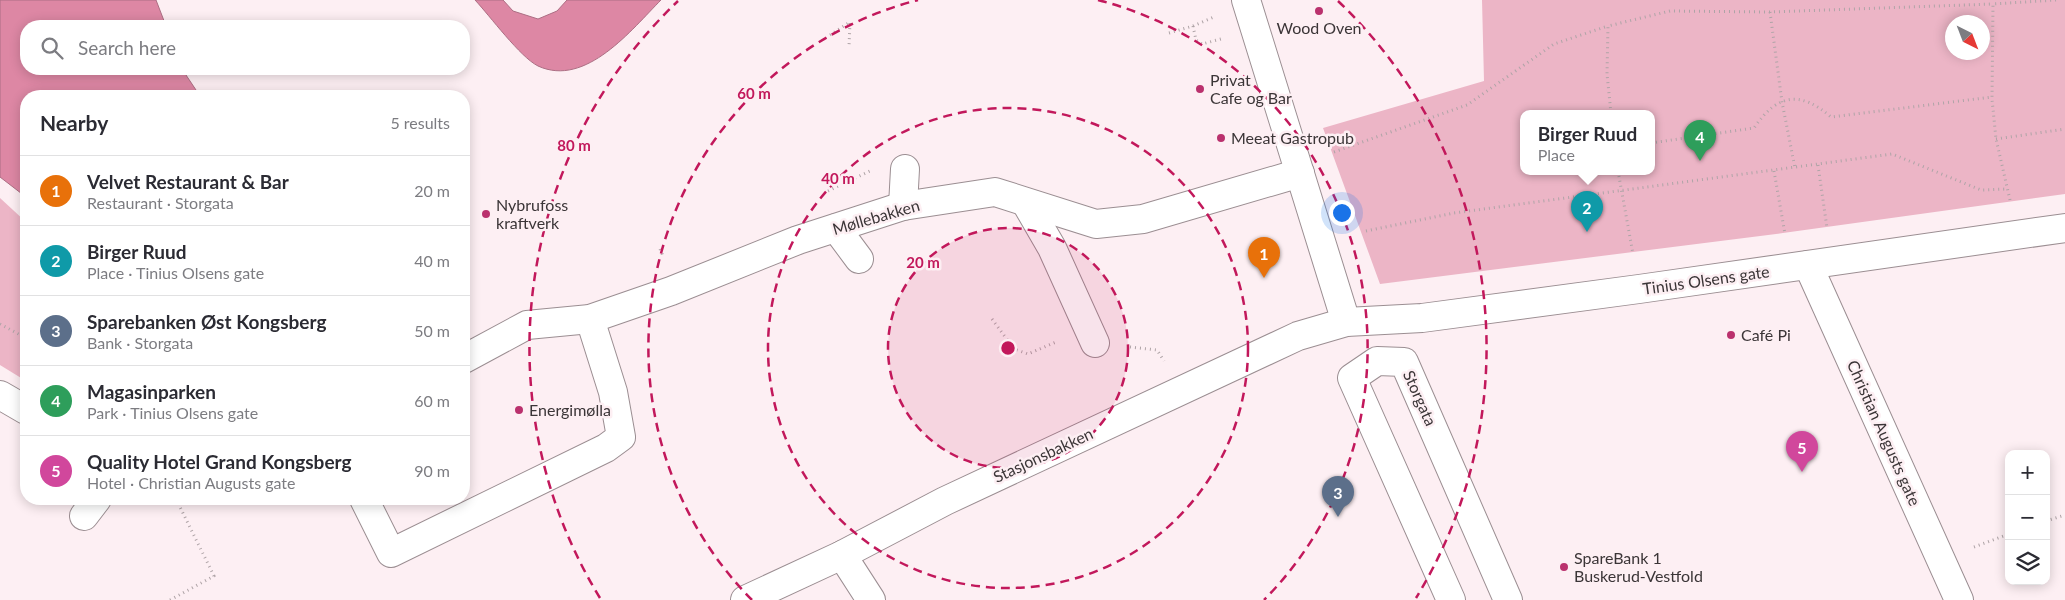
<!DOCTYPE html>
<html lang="en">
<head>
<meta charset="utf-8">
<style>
	:root { --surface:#fff; --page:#f2f2f3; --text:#2b2b33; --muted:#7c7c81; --line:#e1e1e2; --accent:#2563eb }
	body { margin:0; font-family:Lato,sans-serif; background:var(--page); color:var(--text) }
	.controls { position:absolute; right:15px; bottom:15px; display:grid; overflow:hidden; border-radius:10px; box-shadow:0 2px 12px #0003 }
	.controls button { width:45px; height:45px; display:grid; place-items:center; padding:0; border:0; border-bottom:1px solid var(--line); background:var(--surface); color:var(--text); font:25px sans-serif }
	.compass { position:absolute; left:1945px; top:15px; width:45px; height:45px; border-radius:50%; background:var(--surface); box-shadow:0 2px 12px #0003; rotate:138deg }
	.you { position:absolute; left:1341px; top:212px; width:18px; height:18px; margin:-12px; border:4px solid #fff; border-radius:50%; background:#1a73e8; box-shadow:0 0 0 8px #1a73e833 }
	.badge { display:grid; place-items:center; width:32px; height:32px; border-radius:50%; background:var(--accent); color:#fff; font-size:16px; font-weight:700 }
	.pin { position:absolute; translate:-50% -41px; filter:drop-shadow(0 1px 2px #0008) }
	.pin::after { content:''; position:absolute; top:26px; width:18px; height:15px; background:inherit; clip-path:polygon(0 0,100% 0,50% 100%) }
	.popup { position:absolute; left:1520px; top:110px; width:135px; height:65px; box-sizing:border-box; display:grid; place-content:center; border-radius:10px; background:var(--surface); filter:drop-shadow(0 1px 4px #0005); font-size:16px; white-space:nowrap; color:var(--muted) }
	.popup b { font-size:19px; color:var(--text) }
	.popup::after { content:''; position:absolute; left:50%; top:100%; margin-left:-10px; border:10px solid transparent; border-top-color:var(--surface) }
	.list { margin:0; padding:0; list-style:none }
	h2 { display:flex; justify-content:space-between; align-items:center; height:65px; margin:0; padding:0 20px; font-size:21px }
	h2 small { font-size:16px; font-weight:400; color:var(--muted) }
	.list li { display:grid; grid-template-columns:32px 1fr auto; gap:15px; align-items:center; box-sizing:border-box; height:70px; padding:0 20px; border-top:1px solid var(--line) }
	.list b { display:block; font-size:19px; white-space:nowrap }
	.list p { margin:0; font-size:16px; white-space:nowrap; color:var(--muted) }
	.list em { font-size:16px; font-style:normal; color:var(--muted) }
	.icon { flex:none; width:28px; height:28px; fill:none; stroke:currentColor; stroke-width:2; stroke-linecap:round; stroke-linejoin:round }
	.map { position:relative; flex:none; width:2065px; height:600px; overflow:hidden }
	.search { position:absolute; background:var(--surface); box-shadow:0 2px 12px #0003; left:20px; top:20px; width:450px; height:55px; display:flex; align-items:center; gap:12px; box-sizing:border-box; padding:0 18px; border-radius:20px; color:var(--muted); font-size:19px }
	.panel { position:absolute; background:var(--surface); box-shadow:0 2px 12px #0003; left:20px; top:90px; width:450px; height:415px; border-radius:20px }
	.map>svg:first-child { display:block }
	.green { fill:#ecb5c6; fill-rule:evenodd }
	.water { fill:#dd87a4; stroke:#ac6e83 }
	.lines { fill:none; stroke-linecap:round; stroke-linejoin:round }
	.minor-casing { stroke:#9b8e92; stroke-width:30 }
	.path { stroke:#afa4a7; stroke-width:3; stroke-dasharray:1 4; stroke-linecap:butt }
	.minor { stroke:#fff; stroke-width:28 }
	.ring { fill:none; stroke:#c2185b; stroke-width:2.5; stroke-dasharray:9 6 }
	.poi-dot { fill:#ba316d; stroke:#fdeff3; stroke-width:2 }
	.labels { text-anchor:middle; stroke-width:5; stroke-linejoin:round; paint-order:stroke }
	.poi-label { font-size:16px; fill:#3b3537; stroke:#fdeff3; text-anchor:start }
	.street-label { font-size:16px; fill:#3b3537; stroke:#fdeff3 }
	.centre { fill:#c2185b; stroke:#fdeff3; stroke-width:2.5 }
	.ring-label { font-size:15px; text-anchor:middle; font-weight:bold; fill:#c2185b; stroke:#fdeff3; stroke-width:5; stroke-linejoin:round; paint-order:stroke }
</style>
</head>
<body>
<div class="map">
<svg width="2065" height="600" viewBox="0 0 2065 600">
	<rect width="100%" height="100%" fill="#fdeff3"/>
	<!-- green -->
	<g class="green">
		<path d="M 1482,0 L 2065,0 L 2065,194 L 1783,233 L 1380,284 L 1323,128 L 1484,81 ZM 1952,22 L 1982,22 L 1982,52 L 1952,52 ZM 1523,113 L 1651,113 L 1651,171 L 1523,171 Z"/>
		<path d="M 0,198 L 26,222 L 26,381 L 0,365 Z"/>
	</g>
	<!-- water -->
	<g class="water">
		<path d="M 0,0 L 156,0 L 166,26 L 26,26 L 26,69 L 182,69 L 200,96 L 26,96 L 26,197 L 0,177 Z"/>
		<path d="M 475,0 L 503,0 L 513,11 L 538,19 L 557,11 L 567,0 L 661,0 C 632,29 586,88 538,66 C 520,57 490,16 475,0 Z"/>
	</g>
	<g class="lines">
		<!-- minor casing -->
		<g class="minor-casing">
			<g id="minor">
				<path d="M 1246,0 L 1346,322"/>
				<path d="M 1026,203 L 1052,248 L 1095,343"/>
				<path d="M 903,206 L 905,169"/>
				<path d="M 836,228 L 859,259"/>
				<path d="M 1808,265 L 1959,600"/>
				<path d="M 464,359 L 527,325 L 590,319 L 671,291 L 798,240 L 903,206 L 995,192 L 1096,224 L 1143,219 L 1300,173"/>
				<path d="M 0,395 L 26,410"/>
				<path d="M 364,499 L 391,553 L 606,448 L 621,437 L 613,392 L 590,319"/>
				<path d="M 84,516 L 97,499"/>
				<path d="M 842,555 L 871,600"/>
				<path d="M 745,600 L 842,555 L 945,501 L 1298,336 L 1346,322 L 1422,318 L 1639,289 L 2065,228"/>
				<path d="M 1451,600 L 1352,378 L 1377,361 L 1404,362 L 1508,600"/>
			</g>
		</g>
		<!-- path -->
		<g class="path">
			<path d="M 1770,12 L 1782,102 L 1795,168"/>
			<path d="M 1193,26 L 1214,17"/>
			<path d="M 1169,33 L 1193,26 L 1196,40 L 1202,44 L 1221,39"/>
			<path d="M 830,35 L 850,22 L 849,47"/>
			<path d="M 1611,113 L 1607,74 L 1608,26 L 1670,11 L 1770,12 L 1993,4"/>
			<path d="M 1996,139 L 2065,129"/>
			<path d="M 1651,143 L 1754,128 C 1777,94 1800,90 1831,117 L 1992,97"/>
			<path d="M 1334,152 L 1467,105 L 1554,44 L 1608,26"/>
			<path d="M 1818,165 L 1827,228"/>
			<path d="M 1618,171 L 1633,254"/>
			<path d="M 1774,171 L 1785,234"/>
			<path d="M 828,191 L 870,171"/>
			<path d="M 2010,200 L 1996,139 L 1992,99 L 1993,4 L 2056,0"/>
			<path d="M 1366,231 L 1454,213 L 1892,154 L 1981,190 L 2007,189"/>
			<path d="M 660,249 L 663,256"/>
			<path d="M 992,319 L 1014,349 L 1028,354 L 1056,342"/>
			<path d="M 0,324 L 26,338"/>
			<path d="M 1130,347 L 1157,350 L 1164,361"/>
			<path d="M 2046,521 L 2065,515"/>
			<path d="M 1974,547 L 2009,534"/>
			<path d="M 170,600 L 214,576 L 178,503"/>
		</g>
		<!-- minor -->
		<use href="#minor" class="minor"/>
	</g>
	<!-- distance rings -->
	<circle cx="1008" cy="348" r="120" fill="#c2185b" fill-opacity=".12"/>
	<g class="ring">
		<circle cx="1008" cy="348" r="120"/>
		<circle cx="1008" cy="348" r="240"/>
		<path d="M752 600A359 359 0 0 1 918 0M1098 0A359 359 0 0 1 1264 600"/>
		<path d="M600 598A479 479 0 0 1 678 1M1338 1A479 479 0 0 1 1416 598"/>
	</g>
	<!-- markers -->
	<g class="poi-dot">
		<circle cx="1319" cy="11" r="5"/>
		<circle cx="1200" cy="89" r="5"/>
		<circle cx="1221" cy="138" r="5"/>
		<circle cx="486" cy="214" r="5"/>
		<circle cx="1731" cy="335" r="5"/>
		<circle cx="519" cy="410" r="5"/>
		<circle cx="1564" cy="567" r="5"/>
	</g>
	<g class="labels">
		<!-- poi labels -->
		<g class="poi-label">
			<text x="1319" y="34" text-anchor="middle">Wood Oven</text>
			<text x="1210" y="86">Privat<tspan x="1210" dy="18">Cafe og Bar</tspan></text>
			<text x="1231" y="144">Meeat Gastropub</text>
			<text x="496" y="211">Nybrufoss<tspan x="496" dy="18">kraftverk</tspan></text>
			<text x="1741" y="341">Café Pi</text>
			<text x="529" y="416">Energimølla</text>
			<text x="1574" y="564">SpareBank 1<tspan x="1574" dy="18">Buskerud-Vestfold</tspan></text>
		</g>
		<!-- street labels -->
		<g class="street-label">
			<text transform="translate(876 217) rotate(-16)" y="6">Møllebakken</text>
			<text transform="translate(1706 280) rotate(-8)" y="6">Tinius Olsens gate</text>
			<text transform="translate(1420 398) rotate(66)" y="6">Storgata</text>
			<text transform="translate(1884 433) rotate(66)" y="6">Christian Augusts gate</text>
			<text transform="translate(1043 455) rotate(-25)" y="6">Stasjonsbakken</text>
		</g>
	</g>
	<circle cx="1008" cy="348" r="8" class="centre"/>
	<g class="ring-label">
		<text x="754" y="99">60 m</text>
		<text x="574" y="151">80 m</text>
		<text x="838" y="184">40 m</text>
		<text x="923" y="268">20 m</text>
	</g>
</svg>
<div class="controls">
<button>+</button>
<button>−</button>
<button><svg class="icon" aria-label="layers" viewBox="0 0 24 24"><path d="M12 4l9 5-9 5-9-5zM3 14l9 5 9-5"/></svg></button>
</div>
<svg class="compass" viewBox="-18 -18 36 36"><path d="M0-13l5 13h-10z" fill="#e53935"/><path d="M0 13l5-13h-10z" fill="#7c7c81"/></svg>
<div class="you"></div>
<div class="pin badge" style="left:1264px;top:278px;background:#e8710a">1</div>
<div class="pin badge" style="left:1587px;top:232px;background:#0f9aa8">2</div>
<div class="popup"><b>Birger Ruud</b>Place</div>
<div class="pin badge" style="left:1338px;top:517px;background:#5c6f8a">3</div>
<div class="pin badge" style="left:1700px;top:161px;background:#2e9e5b">4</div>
<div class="pin badge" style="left:1802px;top:472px;background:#d1479c">5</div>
<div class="search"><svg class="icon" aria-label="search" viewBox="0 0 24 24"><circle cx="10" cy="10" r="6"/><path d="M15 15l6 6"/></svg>Search here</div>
<section class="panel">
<h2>Nearby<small>5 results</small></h2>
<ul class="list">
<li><span class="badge" style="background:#e8710a">1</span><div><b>Velvet Restaurant &amp; Bar</b><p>Restaurant · Storgata</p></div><em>20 m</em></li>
<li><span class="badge" style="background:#0f9aa8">2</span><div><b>Birger Ruud</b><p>Place · Tinius Olsens gate</p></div><em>40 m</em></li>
<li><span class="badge" style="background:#5c6f8a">3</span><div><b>Sparebanken Øst Kongsberg</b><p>Bank · Storgata</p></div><em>50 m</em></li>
<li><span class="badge" style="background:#2e9e5b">4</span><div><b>Magasinparken</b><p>Park · Tinius Olsens gate</p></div><em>60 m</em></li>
<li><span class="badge" style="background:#d1479c">5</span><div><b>Quality Hotel Grand Kongsberg</b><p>Hotel · Christian Augusts gate</p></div><em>90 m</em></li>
</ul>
</section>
</div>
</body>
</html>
